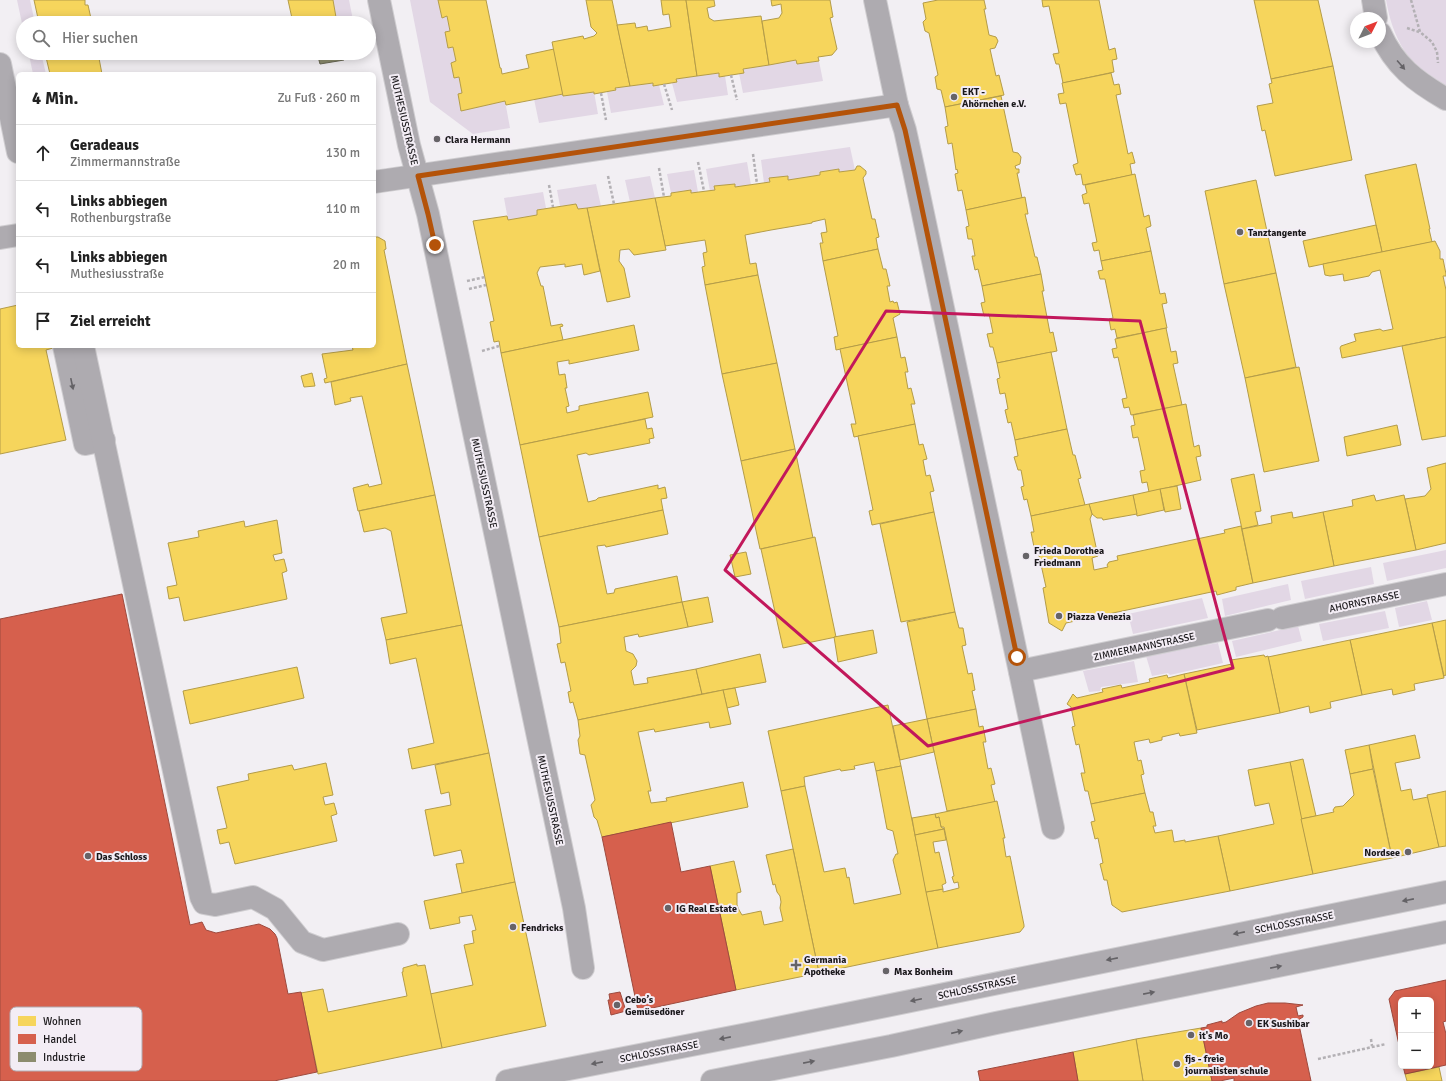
<!DOCTYPE html>
<html lang="de">
<head>
<meta charset="utf-8">
<style>
	:root { --surface:#fff; --page:#f2f2f2; --text:#222; --muted:#767676; --line:#e0e0e0 }
	body { margin:0; font-family:Signika,sans-serif; background:var(--page); color:var(--text) }
	.controls { position:absolute; right:12px; bottom:12px; display:grid; overflow:hidden; border-radius:6px; box-shadow:0 2px 10px #0003 }
	.controls button { width:36px; height:36px; display:grid; place-items:center; padding:0; border:0; border-bottom:1px solid var(--line); background:var(--surface); color:var(--text); font:20px sans-serif }
	.compass { position:absolute; left:1350px; top:12px; width:36px; height:36px; border-radius:50%; background:var(--surface); box-shadow:0 2px 10px #0003; rotate:48deg }
	.stop { position:absolute; width:12px; height:12px; margin:-9px; border:3px solid #b45309; border-radius:50%; background:#fff }
	.stop.end { background:#b45309; border-color:#fff; box-shadow:0 1px 4px #0008 }
	.list { margin:0; padding:0; list-style:none }
	h2 { display:flex; justify-content:space-between; align-items:center; height:52px; margin:0; padding:0 16px; font-size:17px }
	h2 small { font-size:13px; font-weight:400; color:var(--muted) }
	.list li { display:grid; grid-template-columns:26px 1fr auto; gap:12px; align-items:center; box-sizing:border-box; height:56px; padding:0 16px; border-top:1px solid var(--line) }
	.list b { display:block; font-size:15px; white-space:nowrap }
	.list p { margin:0; font-size:13px; white-space:nowrap; color:var(--muted) }
	.list em { font-size:13px; font-style:normal; color:var(--muted) }
	.icon { flex:none; width:22px; height:22px; fill:none; stroke:currentColor; stroke-width:2; stroke-linecap:round; stroke-linejoin:round }
	.map { position:relative; flex:none; width:1446px; height:1081px; overflow:hidden }
	.search { position:absolute; background:var(--surface); box-shadow:0 2px 10px #0003; left:16px; top:16px; width:360px; height:44px; display:flex; align-items:center; gap:10px; box-sizing:border-box; padding:0 14px; border-radius:22px; color:var(--muted); font-size:15px }
	.panel { position:absolute; background:var(--surface); box-shadow:0 2px 10px #0003; left:16px; top:72px; width:360px; height:276px; border-radius:6px }
	.map>svg:first-child { display:block }
	.green { fill:#e2d7e5 }
	.homes { fill:#f6d55c; stroke:#b49c48 }
	.shops { fill:#d6604d; stroke:#9e4a3e }
	.industry { fill:#8c8c6e; stroke:#6a6955 }
	.lines { fill:none; stroke-linecap:round; stroke-linejoin:round }
	.minor-casing { stroke:#cfcdd0; stroke-width:24 }
	.path { stroke:#b3b0b4; stroke-width:2.5; stroke-dasharray:3 2; stroke-linecap:butt }
	.minor { stroke:#aeabb0; stroke-width:22 }
	.oneway { fill:#646266 }
	.route { stroke:#b45309; stroke-width:5 }
	.marked { fill:none; stroke:#c2185b; stroke-width:3; stroke-linejoin:round }
	.poi-dot { fill:#666367; stroke:#f3edf5; stroke-width:1.5 }
	.labels { text-anchor:middle; stroke-width:4; stroke-linejoin:round; paint-order:stroke }
	.poi-label { font-size:10px; font-weight:bold; fill:#1a181b; stroke:#f3edf5; text-anchor:start }
	.street-label { font-size:10px; fill:#1a181b; stroke:#f3edf5 }
	.key { fill:#f3edf5; stroke:#b2adb4; stroke-width:1 }
	.key-label { font-size:11px; fill:#1a181b }
</style>
</head>
<body>
<div class="map">
<svg width="1446" height="1081" viewBox="0 0 1446 1081">
	<rect width="100%" height="100%" fill="#f2eff3"/>
	<!-- green -->
	<g class="green">
		<path d="M 17,0 L 30,0 L 35,23 L 23,23 L 23,28 Z"/>
		<path d="M 333,0 L 349,0 L 353,20 L 337,23 Z"/>
		<path d="M 410,0 L 438,0 L 442,18 L 447,16 L 450,31 L 445,33 L 448,48 L 453,47 L 456,61 L 451,63 L 454,78 L 459,77 L 462,93 L 458,94 L 461,111 L 505,101 L 510,128 L 473,134 L 430,102 Z"/>
		<path d="M 1386,0 L 1446,0 L 1446,86 C 1409,68 1393,40 1386,0 Z"/>
		<path d="M 41,53 L 46,74 L 33,74 L 29,55 Z"/>
		<path d="M 796,60 L 797,64 L 819,61 L 823,81 L 743,93 L 739,73 L 744,73 L 743,69 Z"/>
		<path d="M 719,73 L 719,77 L 725,76 L 728,95 L 677,102 L 672,83 L 677,82 L 676,79 Z"/>
		<path d="M 653,83 L 654,86 L 659,85 L 664,105 L 611,113 L 607,92 L 615,90 L 615,88 Z"/>
		<path d="M 594,92 L 598,114 L 539,123 L 534,99 L 563,94 L 564,96 Z"/>
		<path d="M 850,147 L 855,170 L 839,172 L 838,169 L 820,172 L 820,175 L 788,180 L 788,176 L 769,178 L 770,182 L 764,183 L 761,160 Z"/>
		<path d="M 747,162 L 751,185 L 735,187 L 735,184 L 715,186 L 715,190 L 710,191 L 706,169 Z"/>
		<path d="M 694,170 L 698,192 L 691,193 L 691,190 L 671,193 L 667,174 Z"/>
		<path d="M 650,176 L 655,198 L 630,202 L 625,180 Z"/>
		<path d="M 596,184 L 601,206 L 578,209 L 576,204 L 560,206 L 557,190 Z"/>
		<path d="M 543,192 L 546,208 L 537,210 L 537,215 L 508,220 L 504,198 Z"/>
		<path d="M 1446,550 L 1446,568 L 1387,581 L 1383,563 Z"/>
		<path d="M 1371,567 L 1374,584 L 1305,599 L 1301,581 Z"/>
		<path d="M 1288,584 L 1291,600 L 1225,616 L 1222,599 Z"/>
		<path d="M 1202,598 L 1208,618 L 1133,634 L 1128,614 Z"/>
		<path d="M 1427,601 L 1432,620 L 1399,627 L 1395,608 Z"/>
		<path d="M 1385,611 L 1389,628 L 1323,641 L 1319,624 Z"/>
		<path d="M 1298,626 L 1302,641 L 1236,657 L 1232,641 Z"/>
		<path d="M 1218,643 L 1223,663 L 1170,675 L 1168,673 L 1152,676 L 1146,656 Z"/>
		<path d="M 1134,661 L 1138,682 L 1101,687 L 1100,691 L 1089,692 L 1083,671 Z"/>
	</g>
	<!-- homes -->
	<g class="homes">
		<path d="M 34,0 L 85,0 L 85,5 L 88,5 L 92,23 L 39,23 Z"/>
		<path d="M 288,0 L 333,0 L 337,23 L 293,23 Z"/>
		<path d="M 438,0 L 486,0 L 500,68 L 501,68 L 502,74 L 529,68 L 526,55 L 554,49 L 563,94 L 506,105 L 505,101 L 461,111 L 458,94 L 462,93 L 459,77 L 454,78 L 451,63 L 456,61 L 453,47 L 448,48 L 445,32 L 450,31 L 447,16 L 442,18 Z"/>
		<path d="M 586,0 L 612,0 L 630,86 L 615,88 L 616,90 L 594,94 L 594,92 L 563,96 L 552,42 L 583,36 L 584,39 L 594,36 L 597,33 L 591,27 Z"/>
		<path d="M 661,0 L 686,0 L 697,76 L 676,79 L 677,82 L 653,86 L 653,83 L 630,86 L 617,25 L 635,23 L 636,28 L 647,26 L 648,31 L 671,27 L 669,14 L 663,15 Z"/>
		<path d="M 686,0 L 714,0 L 715,6 L 707,8 L 709,18 L 714,21 L 761,16 L 769,65 L 743,69 L 744,73 L 719,77 L 719,73 L 697,76 Z"/>
		<path d="M 771,0 L 830,0 L 833,17 L 830,18 L 837,49 L 832,55 L 818,57 L 819,61 L 797,64 L 796,60 L 769,65 L 762,21 L 779,18 L 782,13 L 781,4 L 772,6 Z"/>
		<path d="M 938,0 L 984,0 L 986,9 L 984,9 L 989,35 L 996,37 L 998,41 L 995,48 L 990,49 L 996,76 L 999,75 L 1004,95 L 945,107 L 941,90 L 937,89 L 935,77 L 938,75 L 929,33 L 925,31 L 923,22 L 926,19 L 923,3 Z"/>
		<path d="M 1042,0 L 1099,0 L 1109,50 L 1115,48 L 1117,59 L 1112,60 L 1114,72 L 1063,83 L 1059,64 L 1056,64 L 1053,54 L 1059,53 L 1049,6 L 1043,7 Z"/>
		<path d="M 1254,0 L 1318,0 L 1333,66 L 1271,79 Z"/>
		<path d="M 45,53 L 98,53 L 102,74 L 50,74 Z"/>
		<path d="M 1333,66 L 1352,160 L 1275,176 L 1265,130 L 1262,131 L 1257,106 L 1273,103 L 1269,84 L 1272,83 L 1271,79 Z"/>
		<path d="M 1111,73 L 1114,85 L 1119,84 L 1121,94 L 1116,95 L 1128,154 L 1132,152 L 1135,163 L 1130,164 L 1132,175 L 1083,185 L 1081,174 L 1076,175 L 1073,165 L 1078,163 L 1066,103 L 1060,104 L 1058,94 L 1064,93 L 1062,83 Z"/>
		<path d="M 1001,96 L 1013,152 L 1018,153 L 1021,157 L 1020,164 L 1015,166 L 1016,169 L 1019,169 L 1019,173 L 1017,173 L 1022,198 L 966,210 L 962,190 L 958,191 L 955,174 L 958,173 L 957,169 L 956,170 L 952,143 L 948,144 L 945,127 L 948,126 L 945,107 Z"/>
		<path d="M 1416,164 L 1430,229 L 1429,229 L 1432,242 L 1382,252 L 1365,175 Z"/>
		<path d="M 857,166 L 860,166 L 866,171 L 866,174 L 863,178 L 872,219 L 875,219 L 879,237 L 876,238 L 878,249 L 823,261 L 820,243 L 823,243 L 821,233 L 827,232 L 825,219 L 812,222 L 812,223 L 771,230 L 745,235 L 750,264 L 756,263 L 758,275 L 705,285 L 702,267 L 705,266 L 703,253 L 707,252 L 705,240 L 665,246 L 655,198 L 671,196 L 671,193 L 691,190 L 691,193 L 715,190 L 714,186 L 735,184 L 735,187 L 770,182 L 769,178 L 788,176 L 788,180 L 820,175 L 820,172 L 839,169 L 839,172 L 855,170 Z"/>
		<path d="M 1135,174 L 1144,217 L 1149,215 L 1151,226 L 1146,228 L 1151,251 L 1101,261 L 1099,250 L 1094,251 L 1092,243 L 1097,242 L 1089,203 L 1084,204 L 1082,195 L 1087,193 L 1085,185 Z"/>
		<path d="M 1256,180 L 1276,273 L 1224,284 L 1205,191 Z"/>
		<path d="M 1025,197 L 1028,214 L 1025,214 L 1035,257 L 1037,257 L 1041,274 L 982,286 L 978,269 L 975,270 L 972,256 L 975,256 L 972,239 L 968,239 L 966,227 L 969,226 L 966,210 Z"/>
		<path d="M 655,198 L 666,250 L 634,255 L 629,249 L 620,250 L 619,261 L 624,268 L 630,297 L 607,302 L 587,208 Z"/>
		<path d="M 576,204 L 578,209 L 587,208 L 600,271 L 584,275 L 582,264 L 565,267 L 565,264 L 540,267 L 537,273 L 541,286 L 543,286 L 551,326 L 562,324 L 563,326 L 560,327 L 563,340 L 501,353 L 499,341 L 494,342 L 490,322 L 494,321 L 473,221 L 507,216 L 508,220 L 537,215 L 537,210 Z"/>
		<path d="M 1376,225 L 1382,252 L 1309,267 L 1303,241 Z"/>
		<path d="M 374,237 L 378,237 L 385,241 L 386,249 L 384,250 L 407,364 L 325,383 L 324,379 L 327,378 L 322,354 L 353,350 L 352,346 L 374,346 Z"/>
		<path d="M 1435,241 L 1440,251 L 1440,259 L 1443,259 L 1446,274 L 1446,276 L 1443,276 L 1446,290 L 1446,337 L 1342,358 L 1340,348 L 1341,346 L 1356,341 L 1354,334 L 1380,329 L 1383,331 L 1393,329 L 1380,270 L 1372,272 L 1369,276 L 1344,281 L 1343,274 L 1330,276 L 1325,275 L 1323,264 Z"/>
		<path d="M 878,249 L 883,269 L 886,269 L 890,286 L 887,286 L 890,302 L 893,301 L 894,303 L 897,302 L 900,314 L 893,318 L 897,337 L 836,350 L 834,337 L 838,336 L 823,261 Z"/>
		<path d="M 1151,251 L 1160,294 L 1165,293 L 1167,303 L 1162,304 L 1167,328 L 1117,338 L 1115,329 L 1111,330 L 1109,319 L 1113,318 L 1105,279 L 1100,279 L 1098,271 L 1103,270 L 1101,261 Z"/>
		<path d="M 1276,273 L 1296,367 L 1245,378 L 1224,284 Z"/>
		<path d="M 1041,274 L 1044,291 L 1042,291 L 1050,333 L 1053,332 L 1057,351 L 997,363 L 993,347 L 990,347 L 987,334 L 993,333 L 989,314 L 984,316 L 981,303 L 985,302 L 982,286 Z"/>
		<path d="M 758,275 L 777,363 L 722,374 L 705,285 Z"/>
		<path d="M 18,305 L 18,346 L 60,346 L 46,350 L 66,440 L 0,454 L 0,309 Z"/>
		<path d="M 634,325 L 639,350 L 569,364 L 569,360 L 557,362 L 559,375 L 565,374 L 567,388 L 565,388 L 569,406 L 566,407 L 567,413 L 579,410 L 579,406 L 648,392 L 653,417 L 520,445 L 501,353 Z"/>
		<path d="M 1166,328 L 1171,352 L 1176,351 L 1178,363 L 1173,364 L 1182,405 L 1131,415 L 1129,407 L 1124,408 L 1122,399 L 1127,398 L 1118,357 L 1114,358 L 1112,349 L 1117,348 L 1115,339 Z"/>
		<path d="M 897,337 L 901,358 L 905,357 L 908,372 L 905,372 L 908,389 L 911,388 L 915,404 L 911,404 L 915,424 L 854,437 L 851,424 L 856,424 L 840,349 Z"/>
		<path d="M 1446,337 L 1446,436 L 1422,440 L 1402,346 Z"/>
		<path d="M 1051,352 L 1067,429 L 1015,440 L 1011,422 L 1008,423 L 1005,410 L 1008,409 L 1005,393 L 1000,394 L 997,379 L 1000,378 L 997,363 Z"/>
		<path d="M 777,363 L 795,449 L 741,461 L 722,374 Z"/>
		<path d="M 407,364 L 435,495 L 358,511 L 353,488 L 368,484 L 369,487 L 382,484 L 362,396 L 350,398 L 351,401 L 335,405 L 331,382 Z"/>
		<path d="M 1299,367 L 1319,461 L 1264,472 L 1245,378 Z"/>
		<path d="M 312,373 L 315,386 L 304,387 L 301,376 Z"/>
		<path d="M 1186,404 L 1194,447 L 1199,445 L 1201,456 L 1196,457 L 1201,480 L 1149,492 L 1147,482 L 1142,483 L 1140,471 L 1145,470 L 1138,437 L 1133,438 L 1131,426 L 1135,425 L 1133,415 Z"/>
		<path d="M 645,419 L 647,429 L 652,428 L 654,438 L 649,439 L 650,443 L 589,455 L 586,453 L 577,455 L 588,502 L 596,500 L 598,498 L 658,485 L 658,489 L 665,487 L 667,498 L 661,499 L 663,510 L 539,537 L 520,445 Z"/>
		<path d="M 915,424 L 919,445 L 923,444 L 927,459 L 923,460 L 926,476 L 930,475 L 934,491 L 930,492 L 934,512 L 872,525 L 869,511 L 873,510 L 858,436 Z"/>
		<path d="M 1397,425 L 1401,445 L 1347,456 L 1344,437 Z"/>
		<path d="M 1067,429 L 1073,455 L 1075,455 L 1081,478 L 1078,479 L 1085,505 L 1031,516 L 1027,499 L 1024,500 L 1021,487 L 1024,486 L 1021,470 L 1018,470 L 1014,457 L 1018,456 L 1015,440 Z"/>
		<path d="M 795,449 L 813,538 L 760,549 L 741,461 Z"/>
		<path d="M 1446,463 L 1446,543 L 1416,550 L 1405,499 L 1425,496 L 1431,489 L 1427,468 Z"/>
		<path d="M 1254,474 L 1261,511 L 1255,512 L 1258,525 L 1242,529 L 1231,479 Z"/>
		<path d="M 1177,486 L 1181,509 L 1165,512 L 1160,489 Z"/>
		<path d="M 1160,489 L 1164,510 L 1137,516 L 1133,495 Z"/>
		<path d="M 435,495 L 462,625 L 386,640 L 381,618 L 407,613 L 391,531 L 385,528 L 364,532 L 359,511 Z"/>
		<path d="M 1133,495 L 1137,514 L 1103,520 L 1102,518 L 1097,518 L 1092,514 L 1089,504 Z"/>
		<path d="M 1374,495 L 1376,501 L 1404,495 L 1416,550 L 1334,566 L 1323,512 L 1353,506 L 1352,500 Z"/>
		<path d="M 1089,504 L 1092,514 L 1090,519 L 1098,556 L 1092,558 L 1094,570 L 1108,567 L 1107,565 L 1109,562 L 1118,560 L 1117,556 L 1225,533 L 1224,530 L 1241,526 L 1253,583 L 1236,587 L 1236,590 L 1217,595 L 1216,591 L 1066,623 L 1062,631 L 1049,623 L 1043,588 L 1046,587 L 1038,551 L 1035,552 L 1031,532 L 1034,532 L 1031,516 Z"/>
		<path d="M 663,510 L 668,534 L 606,547 L 605,545 L 597,546 L 607,594 L 614,593 L 615,589 L 677,576 L 682,602 L 559,627 L 539,537 Z"/>
		<path d="M 934,512 L 955,612 L 901,622 L 880,524 Z"/>
		<path d="M 1292,512 L 1293,518 L 1323,512 L 1334,566 L 1253,583 L 1242,529 L 1272,523 L 1271,516 Z"/>
		<path d="M 277,520 L 282,553 L 273,555 L 275,561 L 284,559 L 287,571 L 282,573 L 287,599 L 184,621 L 179,597 L 169,599 L 167,587 L 177,585 L 168,543 L 199,537 L 198,531 L 244,521 L 245,527 Z"/>
		<path d="M 815,537 L 836,637 L 783,648 L 761,549 Z"/>
		<path d="M 746,552 L 751,574 L 735,577 L 730,555 Z"/>
		<path d="M 708,597 L 713,622 L 688,627 L 682,602 Z"/>
		<path d="M 682,602 L 688,627 L 639,637 L 638,634 L 624,637 L 626,651 L 633,654 L 637,661 L 636,666 L 631,671 L 634,685 L 648,683 L 647,678 L 696,669 L 702,694 L 578,720 L 573,702 L 570,703 L 568,692 L 571,691 L 565,662 L 561,663 L 557,644 L 561,643 L 559,627 Z"/>
		<path d="M 955,612 L 959,628 L 963,628 L 966,645 L 962,646 L 968,674 L 972,673 L 975,690 L 972,691 L 976,709 L 927,719 L 907,622 Z"/>
		<path d="M 1446,620 L 1446,675 L 1444,676 L 1432,623 Z"/>
		<path d="M 1432,623 L 1444,678 L 1414,684 L 1415,690 L 1393,695 L 1392,689 L 1362,695 L 1350,640 Z"/>
		<path d="M 462,625 L 489,753 L 412,769 L 408,749 L 434,743 L 416,658 L 390,664 L 386,640 Z"/>
		<path d="M 873,630 L 877,653 L 838,662 L 834,637 Z"/>
		<path d="M 1350,640 L 1362,695 L 1330,702 L 1331,708 L 1310,713 L 1309,706 L 1280,713 L 1268,657 Z"/>
		<path d="M 760,654 L 766,682 L 702,694 L 696,669 Z"/>
		<path d="M 1264,655 L 1265,657 L 1268,656 L 1280,713 L 1197,730 L 1184,674 L 1232,664 L 1231,660 Z"/>
		<path d="M 297,667 L 304,698 L 190,724 L 183,691 Z"/>
		<path d="M 1184,674 L 1197,733 L 1180,736 L 1179,733 L 1162,737 L 1162,740 L 1150,743 L 1149,739 L 1134,742 L 1138,761 L 1141,760 L 1144,774 L 1141,775 L 1145,793 L 1091,804 L 1088,791 L 1085,791 L 1081,773 L 1085,773 L 1079,744 L 1076,745 L 1072,727 L 1075,726 L 1071,707 L 1067,704 L 1073,694 L 1077,698 L 1103,692 L 1102,689 L 1121,685 L 1122,688 L 1150,682 L 1149,679 L 1167,675 L 1168,678 Z"/>
		<path d="M 735,688 L 739,705 L 727,708 L 723,690 Z"/>
		<path d="M 723,690 L 731,724 L 710,728 L 709,722 L 655,732 L 654,729 L 638,732 L 651,791 L 648,791 L 651,803 L 667,801 L 666,798 L 743,782 L 748,807 L 602,837 L 597,820 L 594,817 L 591,805 L 595,800 L 585,755 L 580,754 L 578,740 L 580,736 L 578,720 Z"/>
		<path d="M 888,705 L 901,766 L 876,771 L 874,762 L 854,766 L 855,769 L 841,771 L 840,769 L 804,777 L 805,786 L 781,791 L 768,731 Z"/>
		<path d="M 976,709 L 979,727 L 983,726 L 986,742 L 983,742 L 988,769 L 991,768 L 995,784 L 991,785 L 995,802 L 947,811 L 927,719 Z"/>
		<path d="M 927,719 L 934,752 L 900,760 L 893,726 Z"/>
		<path d="M 1415,735 L 1420,758 L 1395,763 L 1401,791 L 1411,789 L 1413,800 L 1428,797 L 1439,847 L 1392,858 L 1369,745 Z"/>
		<path d="M 1369,745 L 1373,769 L 1350,774 L 1345,750 Z"/>
		<path d="M 489,753 L 515,882 L 462,893 L 456,864 L 464,863 L 461,850 L 434,856 L 425,810 L 451,805 L 449,792 L 441,794 L 435,765 Z"/>
		<path d="M 1303,759 L 1316,816 L 1301,819 L 1290,762 Z"/>
		<path d="M 1290,762 L 1313,874 L 1230,891 L 1218,836 L 1274,824 L 1269,803 L 1255,806 L 1248,770 Z"/>
		<path d="M 326,763 L 333,795 L 323,797 L 325,805 L 334,803 L 337,814 L 331,816 L 337,841 L 235,864 L 229,842 L 220,844 L 217,830 L 227,828 L 217,787 L 249,780 L 248,774 L 292,765 L 294,770 Z"/>
		<path d="M 901,766 L 938,948 L 819,973 L 781,791 L 805,786 L 824,872 L 845,868 L 847,878 L 849,877 L 854,904 L 901,894 L 893,860 L 896,854 L 898,854 L 893,831 L 887,829 L 876,771 Z"/>
		<path d="M 1373,769 L 1392,858 L 1313,874 L 1301,819 L 1334,812 L 1333,810 L 1335,807 L 1343,806 L 1354,795 L 1350,774 Z"/>
		<path d="M 1446,791 L 1446,846 L 1439,847 L 1427,795 Z"/>
		<path d="M 1145,793 L 1150,812 L 1153,812 L 1156,826 L 1153,826 L 1155,833 L 1172,830 L 1174,842 L 1185,840 L 1185,842 L 1218,836 L 1230,891 L 1122,912 L 1112,905 L 1107,880 L 1104,880 L 1100,864 L 1103,863 L 1098,838 L 1095,839 L 1091,822 L 1095,821 L 1091,804 Z"/>
		<path d="M 997,801 L 1005,838 L 1003,838 L 1006,857 L 1010,856 L 1024,925 L 1024,927 L 1020,932 L 938,948 L 926,892 L 943,889 L 943,892 L 959,888 L 958,882 L 954,883 L 952,877 L 954,876 L 944,827 L 941,827 L 939,817 L 936,818 L 935,814 Z"/>
		<path d="M 935,814 L 936,818 L 939,817 L 941,827 L 944,829 L 915,835 L 912,818 Z"/>
		<path d="M 944,829 L 946,840 L 933,842 L 935,853 L 939,852 L 946,883 L 942,885 L 943,889 L 926,892 L 915,835 Z"/>
		<path d="M 793,849 L 819,973 L 736,990 L 710,866 L 734,861 L 741,892 L 737,893 L 737,905 L 739,910 L 742,915 L 761,911 L 764,925 L 783,921 L 780,908 L 781,902 L 780,896 L 777,892 L 775,884 L 773,885 L 766,855 Z"/>
		<path d="M 515,882 L 546,1026 L 442,1048 L 430,994 L 473,985 L 464,945 L 474,943 L 472,931 L 476,930 L 472,915 L 459,917 L 460,923 L 430,929 L 424,901 Z"/>
		<path d="M 417,964 L 417,966 L 425,965 L 442,1048 L 318,1074 L 301,993 L 323,989 L 328,1012 L 407,996 L 402,972 L 403,972 L 403,968 Z"/>
		<path d="M 1201,1028 L 1212,1081 L 1143,1081 L 1136,1039 Z"/>
		<path d="M 1136,1039 L 1143,1081 L 1078,1081 L 1073,1052 Z"/>
		<path d="M 1439,1067 L 1442,1081 L 1407,1081 L 1405,1074 Z"/>
	</g>
	<!-- shops -->
	<g class="shops">
		<path d="M 122,594 L 190,925 L 202,922 L 206,930 L 216,933 L 259,924 L 270,929 L 275,934 L 277,938 L 288,994 L 301,992 L 317,1072 L 274,1081 L 0,1081 L 0,619 Z"/>
		<path d="M 671,822 L 681,872 L 710,866 L 736,990 L 638,1011 L 602,837 Z"/>
		<path d="M 1446,980 L 1446,1021 L 1443,1022 L 1446,1034 L 1446,1065 L 1405,1074 L 1403,1066 L 1431,1066 L 1431,1000 L 1401,1000 L 1401,1054 L 1389,999 L 1395,991 Z"/>
		<path d="M 620,992 L 626,1011 L 611,1015 L 608,1000 L 610,1000 L 609,994 Z"/>
		<path d="M 1268,1003 L 1285,1003 L 1303,1005 L 1296,1007 L 1298,1016 L 1303,1015 L 1303,1017 L 1298,1020 L 1311,1081 L 1234,1081 L 1234,1078 L 1220,1081 L 1212,1081 L 1201,1028 L 1207,1027 L 1207,1025 L 1222,1021 L 1222,1023 L 1226,1022 L 1239,1013 L 1256,1006 Z"/>
		<path d="M 1073,1052 L 1078,1081 L 980,1081 L 978,1071 Z"/>
	</g>
	<!-- industry -->
	<path class="industry" d="M 317,53 L 343,53 L 344,60 L 320,64 Z"/>
	<g class="lines">
		<!-- minor casing -->
		<g class="minor-casing">
			<g id="minor">
				<path d="M 379,0 L 409,145 L 428,214 L 574,908 L 583,968"/>
				<path d="M 875,0 L 897,105 L 905,130 L 914,171 L 1053,828"/>
				<path d="M 1373,0 L 1376,18"/>
				<path d="M 1380,33 C 1395,66 1415,81 1446,99"/>
				<path d="M 0,64 L 18,152"/>
				<path d="M 374,182 L 897,105"/>
				<path d="M 0,238 L 18,235"/>
				<path d="M 64,346 L 85,444 L 104,440"/>
				<path d="M 83,346 L 201,897 L 204,903 L 215,905 L 253,897 L 275,909 L 302,942 L 323,950 L 398,934"/>
				<path d="M 1282,618 L 1446,584"/>
				<path d="M 1020,671 L 1268,620"/>
				<path d="M 507,1081 L 763,1031 L 1446,892"/>
				<path d="M 712,1081 L 891,1046 L 996,1023 L 1446,932"/>
			</g>
		</g>
		<!-- path -->
		<g class="path">
			<path d="M 1411,0 L 1420,32 L 1432,42 L 1437,52 L 1438,63"/>
			<path d="M 1407,28 L 1419,32"/>
			<path d="M 731,75 L 737,100"/>
			<path d="M 664,84 L 672,110"/>
			<path d="M 601,93 L 606,120"/>
			<path d="M 753,154 L 757,184"/>
			<path d="M 698,162 L 704,191"/>
			<path d="M 659,168 L 664,197"/>
			<path d="M 608,176 L 614,204"/>
			<path d="M 549,185 L 553,207"/>
			<path d="M 467,281 L 485,277"/>
			<path d="M 469,289 L 486,285"/>
			<path d="M 482,351 L 499,346"/>
			<path d="M 1371,1039 L 1372,1046"/>
			<path d="M 1318,1059 L 1386,1044"/>
		</g>
		<!-- minor -->
		<use href="#minor" class="minor"/>
	</g>
	<!-- one-way arrows -->
	<defs><path id="oneway-solid" d="M-6-.8H1V-3.2L6.5 0L1 3.2V.8H-6Z"/></defs>
	<g class="oneway">
		<use href="#oneway-solid" transform="translate(1401 65) rotate(49)"/>
		<use href="#oneway-solid" transform="translate(72 384) rotate(78)"/>
		<use href="#oneway-solid" transform="translate(1408 900) rotate(169)"/>
		<use href="#oneway-solid" transform="translate(1239 933) rotate(169)"/>
		<use href="#oneway-solid" transform="translate(1112 959) rotate(169)"/>
		<use href="#oneway-solid" transform="translate(1276 967) rotate(-11)"/>
		<use href="#oneway-solid" transform="translate(1149 993) rotate(-11)"/>
		<use href="#oneway-solid" transform="translate(916 1000) rotate(168)"/>
		<use href="#oneway-solid" transform="translate(957 1032) rotate(-13)"/>
		<use href="#oneway-solid" transform="translate(725 1038) rotate(169)"/>
		<use href="#oneway-solid" transform="translate(809 1062) rotate(-11)"/>
		<use href="#oneway-solid" transform="translate(597 1063) rotate(169)"/>
	</g>
	<g class="lines">
		<!-- route -->
		<path class="route" d="M 435,245 L 428,214 L 418,176 L 897,105 L 905,130 L 914,171 L 1017,657"/>
	</g>
	<!-- marked area -->
	<path class="marked" d="M 886,311 L 1140,321 L 1233,668 L 928,746 L 725,570 Z"/>
	<!-- markers -->
	<g class="poi-dot">
		<circle cx="954" cy="97" r="4"/>
		<circle cx="437" cy="139" r="4"/>
		<circle cx="1240" cy="232" r="4"/>
		<circle cx="1026" cy="556" r="4"/>
		<circle cx="1059" cy="616" r="4"/>
		<circle cx="1408" cy="852" r="4"/>
		<circle cx="88" cy="856" r="4"/>
		<circle cx="668" cy="908" r="4"/>
		<circle cx="513" cy="927" r="4"/>
		<path d="M794 959h4v4h4v4h-4v4h-4v-4h-4v-4h4z"/>
		<circle cx="886" cy="971" r="4"/>
		<circle cx="617" cy="1005" r="4"/>
		<circle cx="1249" cy="1023" r="4"/>
		<circle cx="1191" cy="1035" r="4"/>
		<circle cx="1177" cy="1064" r="4"/>
	</g>
	<g class="labels">
		<!-- poi labels -->
		<g class="poi-label">
			<text x="962" y="95">EKT -<tspan x="962" dy="12">Ahörnchen e.V.</tspan></text>
			<text x="445" y="143">Clara Hermann</text>
			<text x="1248" y="236">Tanztangente</text>
			<text x="1034" y="554">Frieda Dorothea<tspan x="1034" dy="12">Friedmann</tspan></text>
			<text x="1067" y="620">Piazza Venezia</text>
			<text x="1400" y="856" text-anchor="end">Nordsee</text>
			<text x="96" y="860">Das Schloss</text>
			<text x="676" y="912">IG Real Estate</text>
			<text x="521" y="931">Fendricks</text>
			<text x="804" y="963">Germania<tspan x="804" dy="12">Apotheke</tspan></text>
			<text x="894" y="975">Max Bonheim</text>
			<text x="625" y="1003">Cebo’s<tspan x="625" dy="12">Gemüsedöner</tspan></text>
			<text x="1257" y="1027">EK Sushibar</text>
			<text x="1199" y="1039">it's Mo</text>
			<text x="1185" y="1062">fjs - freie<tspan x="1185" dy="12">journalisten schule</tspan></text>
		</g>
		<!-- street labels -->
		<g class="street-label">
			<text transform="translate(405 120) rotate(77)" y="4">MUTHESIUSSTRASSE</text>
			<text transform="translate(485 483) rotate(78)" y="4">MUTHESIUSSTRASSE</text>
			<text transform="translate(1364 601) rotate(-12)" y="4">AHORNSTRASSE</text>
			<text transform="translate(1144 646) rotate(-12)" y="4">ZIMMERMANNSTRASSE</text>
			<text transform="translate(551 800) rotate(78)" y="4">MUTHESIUSSTRASSE</text>
			<text transform="translate(1294 922) rotate(-11)" y="4">SCHLOSSSTRASSE</text>
			<text transform="translate(977 987) rotate(-12)" y="4">SCHLOSSSTRASSE</text>
			<text transform="translate(659 1051) rotate(-11)" y="4">SCHLOSSSTRASSE</text>
		</g>
	</g>
	<!-- legend -->
	<rect x="10" y="1007" width="132" height="64" rx="6" class="key"/>
	<rect x="18" y="1016" width="18" height="10" fill="#f6d55c"/>
	<rect x="18" y="1034" width="18" height="10" fill="#d6604d"/>
	<rect x="18" y="1052" width="18" height="10" fill="#8c8c6e"/>
	<g class="key-label">
		<text x="43" y="1025">Wohnen</text>
		<text x="43" y="1043">Handel</text>
		<text x="43" y="1061">Industrie</text>
	</g>
</svg>
<div class="controls">
<button>+</button>
<button>−</button>
</div>
<svg class="compass" viewBox="-18 -18 36 36"><path d="M0-13l5 13h-10z" fill="#e53935"/><path d="M0 13l5-13h-10z" fill="#767676"/></svg>
<div class="stop" style="left:1017px;top:657px"></div>
<div class="stop end" style="left:435px;top:245px"></div>
<div class="search"><svg class="icon" aria-label="search" viewBox="0 0 24 24"><circle cx="10" cy="10" r="6"/><path d="M15 15l6 6"/></svg>Hier suchen</div>
<section class="panel">
<h2>4 Min.<small>Zu Fuß · 260 m</small></h2>
<ul class="list">
<li><svg class="icon" aria-label="ahead" viewBox="0 0 24 24"><path d="M12 20V5M6 11l6-6 6 6"/></svg><div><b>Geradeaus</b><p>Zimmermannstraße</p></div><em>130 m</em></li>
<li><svg class="icon" aria-label="left" viewBox="0 0 24 24"><path d="M17 20v-9H6M10 6l-5 5 5 5"/></svg><div><b>Links abbiegen</b><p>Rothenburgstraße</p></div><em>110 m</em></li>
<li><svg class="icon" aria-label="left" viewBox="0 0 24 24"><path d="M17 20v-9H6M10 6l-5 5 5 5"/></svg><div><b>Links abbiegen</b><p>Muthesiusstraße</p></div><em>20 m</em></li>
<li><svg class="icon" aria-label="arrive" viewBox="0 0 24 24"><path d="M6 21V4h12l-3 4 3 4H6"/></svg><div><b>Ziel erreicht</b></div></li>
</ul>
</section>
</div>
</body>
</html>
